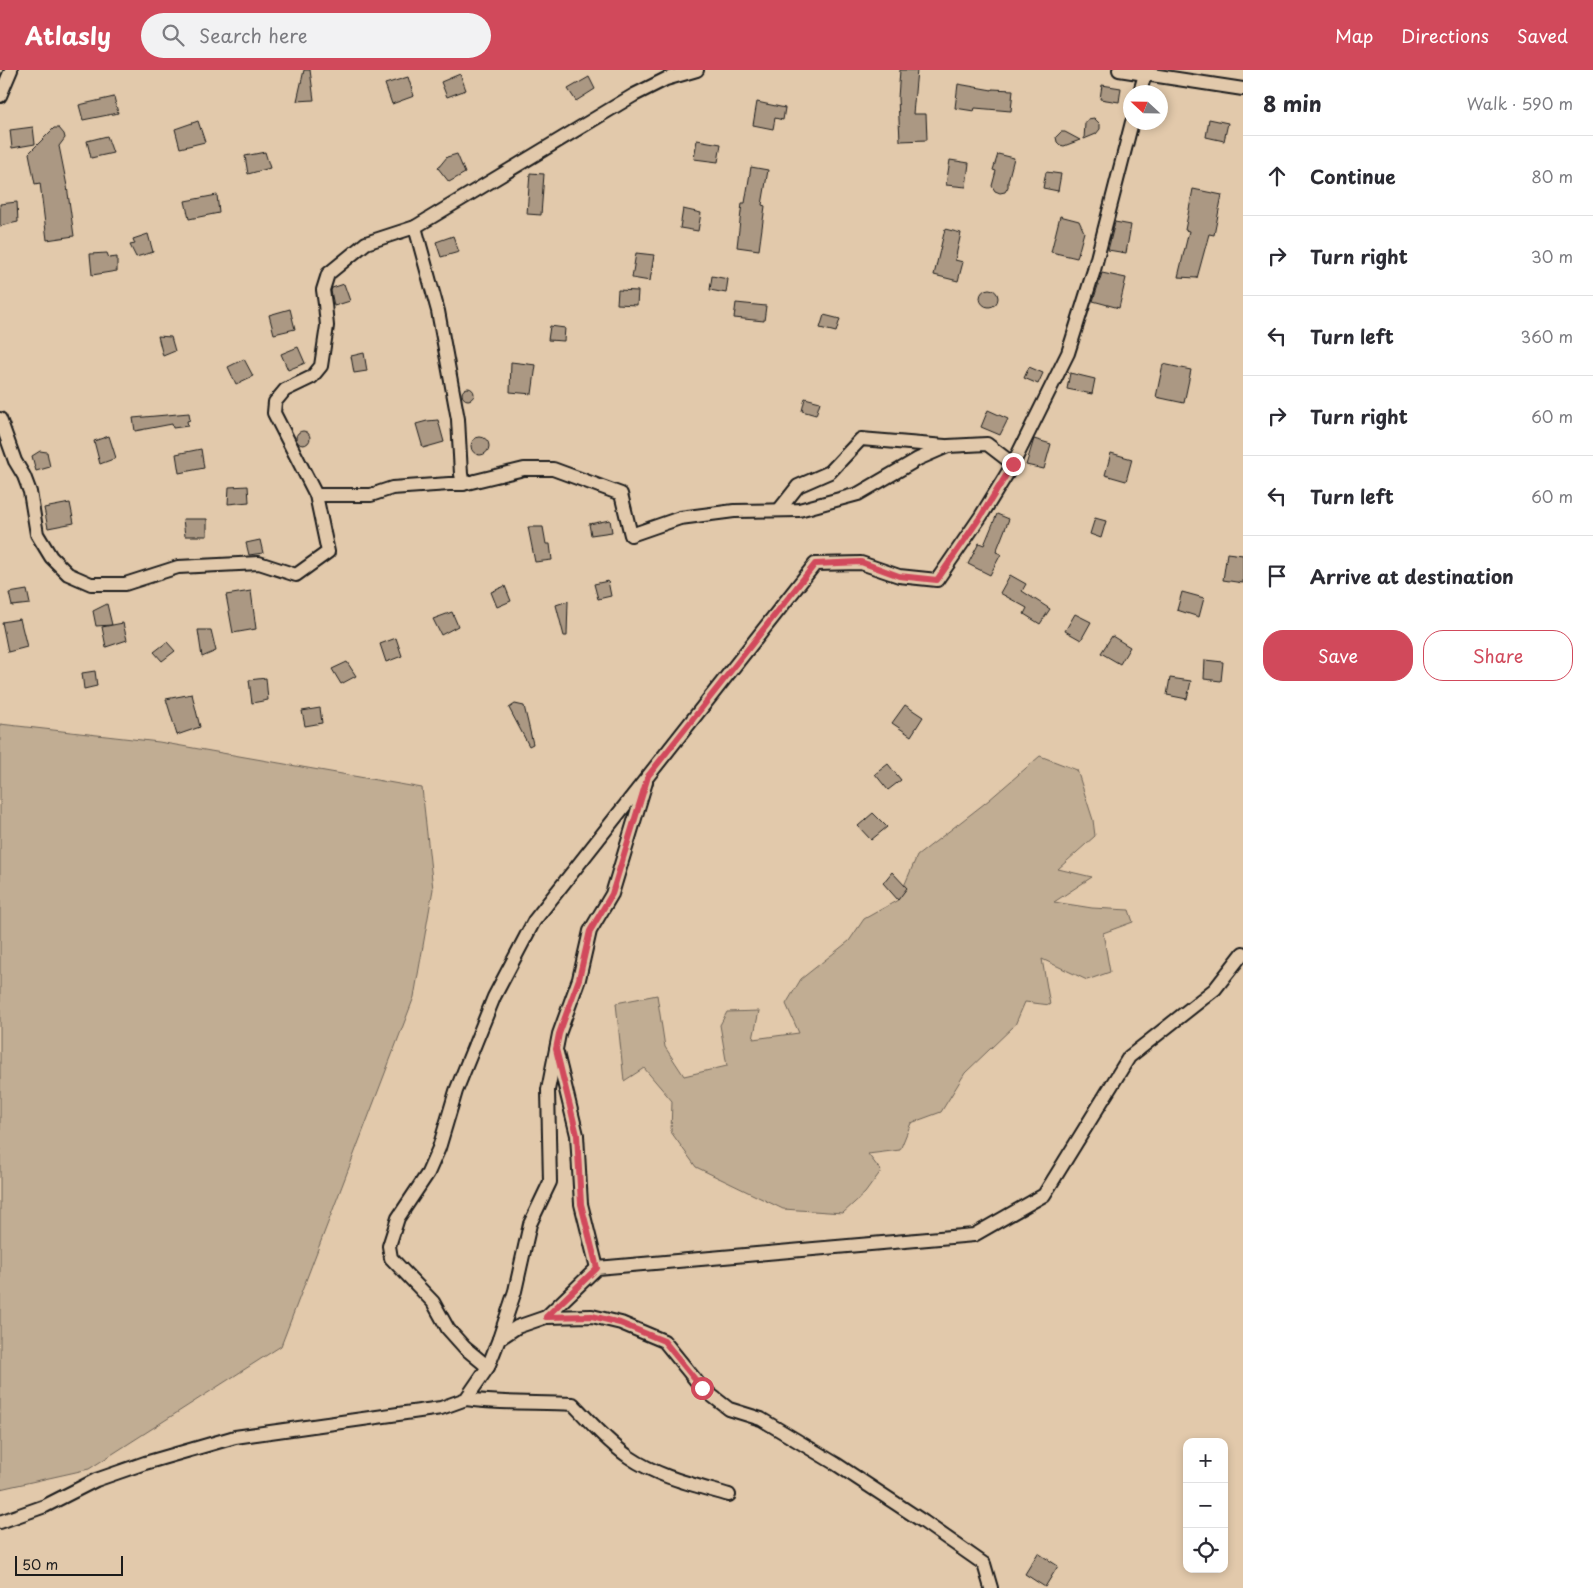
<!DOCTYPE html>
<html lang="en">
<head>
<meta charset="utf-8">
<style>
	:root { --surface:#fff; --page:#f2f2f3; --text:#2b2b33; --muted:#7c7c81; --line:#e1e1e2; --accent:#d1495b }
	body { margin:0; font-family:"Playpen Sans",sans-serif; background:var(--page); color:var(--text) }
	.controls { position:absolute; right:15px; bottom:15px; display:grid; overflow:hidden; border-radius:10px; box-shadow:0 2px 8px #0003 }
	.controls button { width:45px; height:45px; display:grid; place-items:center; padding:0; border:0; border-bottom:1px solid var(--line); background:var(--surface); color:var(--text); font:25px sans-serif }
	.compass { position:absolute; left:1123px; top:15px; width:45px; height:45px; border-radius:50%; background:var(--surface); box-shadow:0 2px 8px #0003; rotate:292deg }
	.scale { position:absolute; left:15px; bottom:12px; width:108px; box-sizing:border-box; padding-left:5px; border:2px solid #1c1c1c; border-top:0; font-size:14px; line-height:18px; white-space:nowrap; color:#1c1c1c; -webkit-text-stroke:4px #e2c9ab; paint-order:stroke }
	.stop { position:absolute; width:15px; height:15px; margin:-11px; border:4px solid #d1495b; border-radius:50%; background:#fff }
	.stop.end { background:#d1495b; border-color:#fff; box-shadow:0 1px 5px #0008 }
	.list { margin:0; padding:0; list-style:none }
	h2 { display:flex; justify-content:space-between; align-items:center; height:65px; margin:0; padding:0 20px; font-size:21px }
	h2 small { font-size:16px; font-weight:400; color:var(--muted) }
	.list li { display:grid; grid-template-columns:32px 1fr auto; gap:15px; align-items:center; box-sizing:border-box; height:80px; padding:0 20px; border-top:1px solid var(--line) }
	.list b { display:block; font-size:19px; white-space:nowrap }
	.list em { font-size:16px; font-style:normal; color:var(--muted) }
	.actions { display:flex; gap:10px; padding:15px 20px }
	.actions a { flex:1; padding:11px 0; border:1px solid var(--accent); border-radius:20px; text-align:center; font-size:18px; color:var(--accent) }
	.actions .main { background:var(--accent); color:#fff }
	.icon { flex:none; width:28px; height:28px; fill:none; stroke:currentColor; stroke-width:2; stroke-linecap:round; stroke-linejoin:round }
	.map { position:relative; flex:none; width:1243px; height:1518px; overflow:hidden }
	header { display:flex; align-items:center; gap:30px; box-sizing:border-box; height:70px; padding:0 25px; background:var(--accent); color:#fff }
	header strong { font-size:24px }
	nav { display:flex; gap:28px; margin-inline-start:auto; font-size:18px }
	.search { width:350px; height:45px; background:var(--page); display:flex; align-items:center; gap:12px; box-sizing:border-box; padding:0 18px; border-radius:28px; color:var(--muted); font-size:19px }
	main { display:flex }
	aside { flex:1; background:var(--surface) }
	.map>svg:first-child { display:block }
	.green { fill:#c1ad93; stroke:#6e6458 }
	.building { fill:#ab9883; stroke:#1c1c1c }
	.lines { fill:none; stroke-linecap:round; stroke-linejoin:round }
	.street-casing { stroke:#1c1c1c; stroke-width:16 }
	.street { stroke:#e2c9ab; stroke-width:12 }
	.route { stroke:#d1495b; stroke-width:6 }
</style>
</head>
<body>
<header>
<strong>Atlasly</strong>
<div class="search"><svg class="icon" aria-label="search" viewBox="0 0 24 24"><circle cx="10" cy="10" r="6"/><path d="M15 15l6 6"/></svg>Search here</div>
<nav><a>Map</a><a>Directions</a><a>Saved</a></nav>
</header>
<main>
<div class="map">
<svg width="1243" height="1518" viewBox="0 0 1243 1518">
	<rect width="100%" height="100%" fill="#e2c9ab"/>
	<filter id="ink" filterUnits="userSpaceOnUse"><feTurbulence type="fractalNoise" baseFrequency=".02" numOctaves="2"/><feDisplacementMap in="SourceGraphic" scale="10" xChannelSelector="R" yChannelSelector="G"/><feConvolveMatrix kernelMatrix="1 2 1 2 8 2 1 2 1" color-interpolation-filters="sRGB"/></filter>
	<g filter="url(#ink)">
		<!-- green -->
		<g class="green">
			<path d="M 0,654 L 159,672 L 422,718 L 433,819 L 414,927 L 281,1276 L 89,1399 L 0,1419 Z"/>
			<path d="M 1040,686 L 1077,700 L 1093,750 L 1095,766 L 1058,799 L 1092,807 L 1054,832 L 1092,838 L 1129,840 L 1133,852 L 1103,863 L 1110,902 L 1087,910 L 1042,889 L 1050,935 L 1025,932 L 1015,955 L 965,1003 L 941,1042 L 911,1053 L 900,1080 L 868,1084 L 881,1101 L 865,1123 L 843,1143 L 783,1139 L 696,1097 L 671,1062 L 672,1031 L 644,998 L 624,1011 L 616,933 L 657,925 L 665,977 L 684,1006 L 727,996 L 720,955 L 727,942 L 759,941 L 753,969 L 799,963 L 786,934 L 801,909 L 849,871 L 864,849 L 898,830 L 917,786 L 989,730 Z"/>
		</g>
		<!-- building -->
		<g class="building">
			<path d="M 304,0 L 310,0 L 314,30 L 297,31 Z"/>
			<path d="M 900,0 L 917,0 L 913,44 L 926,44 L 927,70 L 900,71 L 898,28 Z"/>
			<path d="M 460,4 L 466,20 L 447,27 L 441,12 Z"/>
			<path d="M 408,7 L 414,26 L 392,34 L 385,14 Z"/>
			<path d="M 589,7 L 595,19 L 576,31 L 568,19 Z"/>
			<path d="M 958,14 L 992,20 L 992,19 L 1013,20 L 1011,41 L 975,38 L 974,41 L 955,38 Z"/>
			<path d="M 1102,15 L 1121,18 L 1119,32 L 1100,29 Z"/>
			<path d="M 114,27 L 118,43 L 83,50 L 79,35 Z"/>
			<path d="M 757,32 L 785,38 L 783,50 L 775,48 L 773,59 L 753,55 Z"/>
			<path d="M 1094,48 L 1100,54 L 1100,59 L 1096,64 L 1084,69 L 1085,53 L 1088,49 Z"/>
			<path d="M 1209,49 L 1228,53 L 1224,71 L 1206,67 Z"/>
			<path d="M 198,51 L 205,72 L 180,78 L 175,59 Z"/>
			<path d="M 33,57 L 35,74 L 12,78 L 10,60 Z"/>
			<path d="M 54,58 L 59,58 L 64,64 L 65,68 L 59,76 L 67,116 L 74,166 L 47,170 L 40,113 L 35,114 L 29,83 Z"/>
			<path d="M 1061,62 L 1065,62 L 1080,70 L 1064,76 L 1060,75 L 1057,72 L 1056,67 Z"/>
			<path d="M 107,66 L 113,83 L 91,88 L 87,71 Z"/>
			<path d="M 697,70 L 721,74 L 718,92 L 694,89 Z"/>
			<path d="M 265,82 L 270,98 L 248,104 L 245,86 Z"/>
			<path d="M 457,84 L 465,103 L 449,112 L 438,98 L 447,87 Z"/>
			<path d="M 998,84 L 1014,88 L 1008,111 L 1008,117 L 1005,122 L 1000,123 L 995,121 L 992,116 L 996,101 L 993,100 Z"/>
			<path d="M 950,90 L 969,93 L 966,117 L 946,115 Z"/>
			<path d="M 751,97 L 768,100 L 762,135 L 765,136 L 759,180 L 737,177 L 742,133 L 745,133 Z"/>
			<path d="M 1046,102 L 1061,104 L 1058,121 L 1043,118 Z"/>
			<path d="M 530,103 L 544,104 L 541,145 L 527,144 Z"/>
			<path d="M 1193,119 L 1222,125 L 1214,165 L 1209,164 L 1197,208 L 1178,207 L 1189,161 L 1185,160 Z"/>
			<path d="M 217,125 L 219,143 L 189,149 L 185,131 Z"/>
			<path d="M 17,132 L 18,152 L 0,156 L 0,134 Z"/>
			<path d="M 683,139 L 701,143 L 698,161 L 680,158 Z"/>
			<path d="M 1060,146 L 1079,151 L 1084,162 L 1077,188 L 1051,182 Z"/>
			<path d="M 1115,152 L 1131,155 L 1126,183 L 1108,180 Z"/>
			<path d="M 945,159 L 961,163 L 955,190 L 963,192 L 958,211 L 934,205 Z"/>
			<path d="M 148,164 L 153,182 L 136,187 L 130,175 L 135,174 L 133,169 Z"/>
			<path d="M 453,166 L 459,182 L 441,187 L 436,172 Z"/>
			<path d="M 107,183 L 109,188 L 117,187 L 117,201 L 92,205 L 90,184 Z"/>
			<path d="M 636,183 L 654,185 L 650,211 L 632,208 Z"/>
			<path d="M 1102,203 L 1126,208 L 1119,238 L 1093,231 Z"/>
			<path d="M 712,206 L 728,209 L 726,223 L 710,220 Z"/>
			<path d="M 344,214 L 350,231 L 334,236 L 331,221 L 332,218 Z"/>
			<circle cx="989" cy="228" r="9"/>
			<path d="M 618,220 L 638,221 L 637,235 L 617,234 Z"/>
			<path d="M 736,233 L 766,236 L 764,251 L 734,248 Z"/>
			<path d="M 290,239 L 295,259 L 274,264 L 269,245 Z"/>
			<path d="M 824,245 L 840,249 L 836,262 L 820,258 Z"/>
			<path d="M 550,256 L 565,258 L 564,271 L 548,270 Z"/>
			<path d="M 158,266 L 171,267 L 175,281 L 163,286 Z"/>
			<path d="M 298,277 L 305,293 L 288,300 L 281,284 Z"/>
			<path d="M 364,283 L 367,301 L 354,303 L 351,286 Z"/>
			<path d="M 244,289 L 253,306 L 236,314 L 228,297 Z"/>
			<path d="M 511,292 L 536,295 L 532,324 L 510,322 Z"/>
			<path d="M 1163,294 L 1191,300 L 1184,333 L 1156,327 Z"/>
			<path d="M 1029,297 L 1043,303 L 1038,314 L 1024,308 Z"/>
			<path d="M 1070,303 L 1095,309 L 1092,324 L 1067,319 Z"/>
			<circle cx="468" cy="324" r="6"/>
			<path d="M 805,328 L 820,332 L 816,345 L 802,341 Z"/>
			<path d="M 988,340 L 1008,349 L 1000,365 L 981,357 Z"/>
			<path d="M 189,343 L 190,350 L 187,351 L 188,356 L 173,358 L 172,354 L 135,361 L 133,348 Z"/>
			<path d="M 438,350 L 444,372 L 423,378 L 416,354 L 427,351 Z"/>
			<circle cx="303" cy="368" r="7"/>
			<path d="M 109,366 L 116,388 L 100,394 L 94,371 Z"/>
			<circle cx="480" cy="376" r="9"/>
			<path d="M 1034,369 L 1051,374 L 1044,399 L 1026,395 Z"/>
			<path d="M 201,379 L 204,398 L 179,403 L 176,384 Z"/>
			<path d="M 40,381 L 47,382 L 50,397 L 36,401 L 32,386 Z"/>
			<path d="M 1111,383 L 1132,389 L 1126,411 L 1105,405 Z"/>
			<path d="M 248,416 L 249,432 L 228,434 L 229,417 Z"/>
			<path d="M 70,433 L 74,453 L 48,458 L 44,438 Z"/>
			<path d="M 997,444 L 1009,449 L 996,482 L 1001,484 L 990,505 L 968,494 L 979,473 L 984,475 Z"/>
			<path d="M 1095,448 L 1106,451 L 1101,468 L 1090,464 Z"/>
			<path d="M 183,449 L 207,449 L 207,466 L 185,466 Z"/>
			<path d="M 610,450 L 612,462 L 591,465 L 589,454 Z"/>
			<path d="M 528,457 L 543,457 L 546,474 L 550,474 L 552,490 L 535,492 Z"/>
			<path d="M 260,470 L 263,483 L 249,485 L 246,473 Z"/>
			<path d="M 1227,483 L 1243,485 L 1243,513 L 1223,510 Z"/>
			<path d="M 1010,505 L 1026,514 L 1022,521 L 1050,539 L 1040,554 L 1024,544 L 1027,538 L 1000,523 Z"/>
			<path d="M 608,511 L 611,526 L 598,529 L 594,514 Z"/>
			<path d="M 505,516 L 511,531 L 497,537 L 491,522 Z"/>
			<path d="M 27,520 L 30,534 L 12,536 L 9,523 Z"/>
			<path d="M 251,521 L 256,559 L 233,563 L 226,525 Z"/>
			<path d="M 1182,522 L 1204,528 L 1199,547 L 1177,540 Z"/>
			<path d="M 568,531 L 567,566 L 564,566 L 556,535 Z"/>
			<path d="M 107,534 L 112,555 L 96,556 L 93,541 Z"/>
			<path d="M 452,542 L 458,556 L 441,565 L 433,549 Z"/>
			<path d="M 1075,544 L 1091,552 L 1081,570 L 1065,561 Z"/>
			<path d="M 20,549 L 27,577 L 8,582 L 2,552 Z"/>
			<path d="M 123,553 L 127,570 L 106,577 L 102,557 Z"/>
			<path d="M 198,560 L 211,560 L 216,581 L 202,587 Z"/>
			<path d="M 1112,566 L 1130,577 L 1120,594 L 1101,583 Z"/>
			<path d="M 396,568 L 402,586 L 386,592 L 380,574 Z"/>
			<path d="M 167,572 L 175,581 L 162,591 L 154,582 Z"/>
			<path d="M 1205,590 L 1223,592 L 1221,611 L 1204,609 Z"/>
			<path d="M 347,592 L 356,606 L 341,614 L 332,599 Z"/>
			<path d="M 95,601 L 97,616 L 84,619 L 82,603 Z"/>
			<path d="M 266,608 L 268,630 L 252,633 L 249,610 Z"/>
			<path d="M 1170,608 L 1191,611 L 1187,629 L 1167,625 Z"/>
			<path d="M 192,624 L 200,657 L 177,665 L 166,629 Z"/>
			<path d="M 515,634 L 524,636 L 533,674 L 529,676 L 509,638 Z"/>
			<path d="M 905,635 L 923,647 L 911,666 L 892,653 Z"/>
			<path d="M 320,638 L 322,653 L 305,656 L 302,641 Z"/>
			<path d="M 888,694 L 901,710 L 888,720 L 875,704 Z"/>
			<path d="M 873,743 L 887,757 L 871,770 L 858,756 Z"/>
			<path d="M 892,802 L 907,818 L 898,830 L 883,813 Z"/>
			<path d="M 1038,1483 L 1058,1496 L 1045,1517 L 1025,1504 Z"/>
		</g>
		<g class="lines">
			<!-- street casing -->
			<g class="street-casing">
				<g id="street">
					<path d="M 1119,0 L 1243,19"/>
					<path d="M 1140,22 L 1145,4"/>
					<path d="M 0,26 L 11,0"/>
					<path d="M 0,349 L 15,391 L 24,406 L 30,422 L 37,464 L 51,487 L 68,504 L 91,514 L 125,514 L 178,497 L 259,493 L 296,505 L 328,482 L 316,425 L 274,343 L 275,332 L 285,320 L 312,307 L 321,296 L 327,256 L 325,234 L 323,220 L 328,204 L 366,173 L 415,157 L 634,25 L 666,9 L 697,0"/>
					<path d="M 463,414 L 524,399 L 553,399 L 621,424 L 631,465 L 680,448 L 734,441 L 799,440 L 858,424 L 918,389 L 948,376 L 987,374 L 1013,394"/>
					<path d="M 316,425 L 371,425 L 392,418 L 449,414 L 463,414 L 461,404 L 458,349 L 438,241 L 415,157"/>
					<path d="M 779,440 L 798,416 L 830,402 L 861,369 L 945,376"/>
					<path d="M 557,983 L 577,1065 L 581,1134 L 597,1198"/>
					<path d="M 546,1247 L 597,1198 L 974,1165 L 1044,1125 L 1129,987 L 1215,919 L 1243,883"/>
					<path d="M 499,1269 L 515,1221 L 530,1154 L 550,1112 L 548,1020 L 559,964 L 579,909 L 590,861 L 612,824 L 646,712"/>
					<path d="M 488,1297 L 465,1278 L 448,1259 L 433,1232 L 391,1188 L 389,1176 L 398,1148 L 428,1103 L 439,1078 L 456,1021 L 494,927 L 534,851 L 815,494 L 861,493 L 899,506 L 937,510 L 981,446 L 1013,394 L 1068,283 L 1094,200 L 1132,52"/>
					<path d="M 466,1329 C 502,1334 538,1332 573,1334 C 590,1352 609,1373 629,1387 C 658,1407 695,1415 729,1425"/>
					<path d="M 0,1452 L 45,1436 L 96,1410 L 145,1393 L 235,1367 L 441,1338 L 466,1329 L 488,1297 L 499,1269 L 517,1257 L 546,1247 L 592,1246 L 621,1253 L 664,1271 L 702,1318 L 729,1339 L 761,1349 L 836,1394 L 924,1452 L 984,1494 L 991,1518"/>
				</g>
			</g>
			<!-- street -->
			<use href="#street" class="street"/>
		</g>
	</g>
	<g class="lines" filter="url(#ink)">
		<!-- route -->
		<path class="route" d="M 702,1318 L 664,1271 L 620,1253 L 592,1246 L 546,1247 L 597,1198 L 581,1134 L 577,1065 L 556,979 L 559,964 L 579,909 L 590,861 L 612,824 L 648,706 L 815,494 L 861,492 L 899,506 L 937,510 L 981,446 L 1013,394"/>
	</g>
</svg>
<div class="controls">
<button>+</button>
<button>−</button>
<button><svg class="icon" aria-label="locate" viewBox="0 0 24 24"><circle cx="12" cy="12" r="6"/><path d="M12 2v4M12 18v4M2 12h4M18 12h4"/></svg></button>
</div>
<svg class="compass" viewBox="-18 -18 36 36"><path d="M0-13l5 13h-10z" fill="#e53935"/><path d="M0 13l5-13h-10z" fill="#7c7c81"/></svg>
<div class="scale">50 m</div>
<div class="stop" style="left:702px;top:1318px"></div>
<div class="stop end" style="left:1013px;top:394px"></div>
</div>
<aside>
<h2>8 min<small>Walk · 590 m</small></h2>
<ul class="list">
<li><svg class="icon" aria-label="ahead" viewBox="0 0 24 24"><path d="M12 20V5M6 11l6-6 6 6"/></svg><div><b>Continue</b></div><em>80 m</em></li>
<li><svg class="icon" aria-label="right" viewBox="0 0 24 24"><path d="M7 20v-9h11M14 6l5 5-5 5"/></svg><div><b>Turn right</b></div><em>30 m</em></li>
<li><svg class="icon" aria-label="left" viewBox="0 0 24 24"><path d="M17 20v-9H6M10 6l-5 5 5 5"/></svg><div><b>Turn left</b></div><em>360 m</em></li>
<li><svg class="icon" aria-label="right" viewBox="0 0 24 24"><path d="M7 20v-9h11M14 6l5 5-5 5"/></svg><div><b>Turn right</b></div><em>60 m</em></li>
<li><svg class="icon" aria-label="left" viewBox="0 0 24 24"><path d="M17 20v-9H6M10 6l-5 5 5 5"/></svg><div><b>Turn left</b></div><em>60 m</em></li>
<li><svg class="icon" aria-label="arrive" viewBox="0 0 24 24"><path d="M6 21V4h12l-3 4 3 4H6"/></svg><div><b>Arrive at destination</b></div></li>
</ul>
<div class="actions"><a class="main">Save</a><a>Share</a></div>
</aside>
</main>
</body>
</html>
